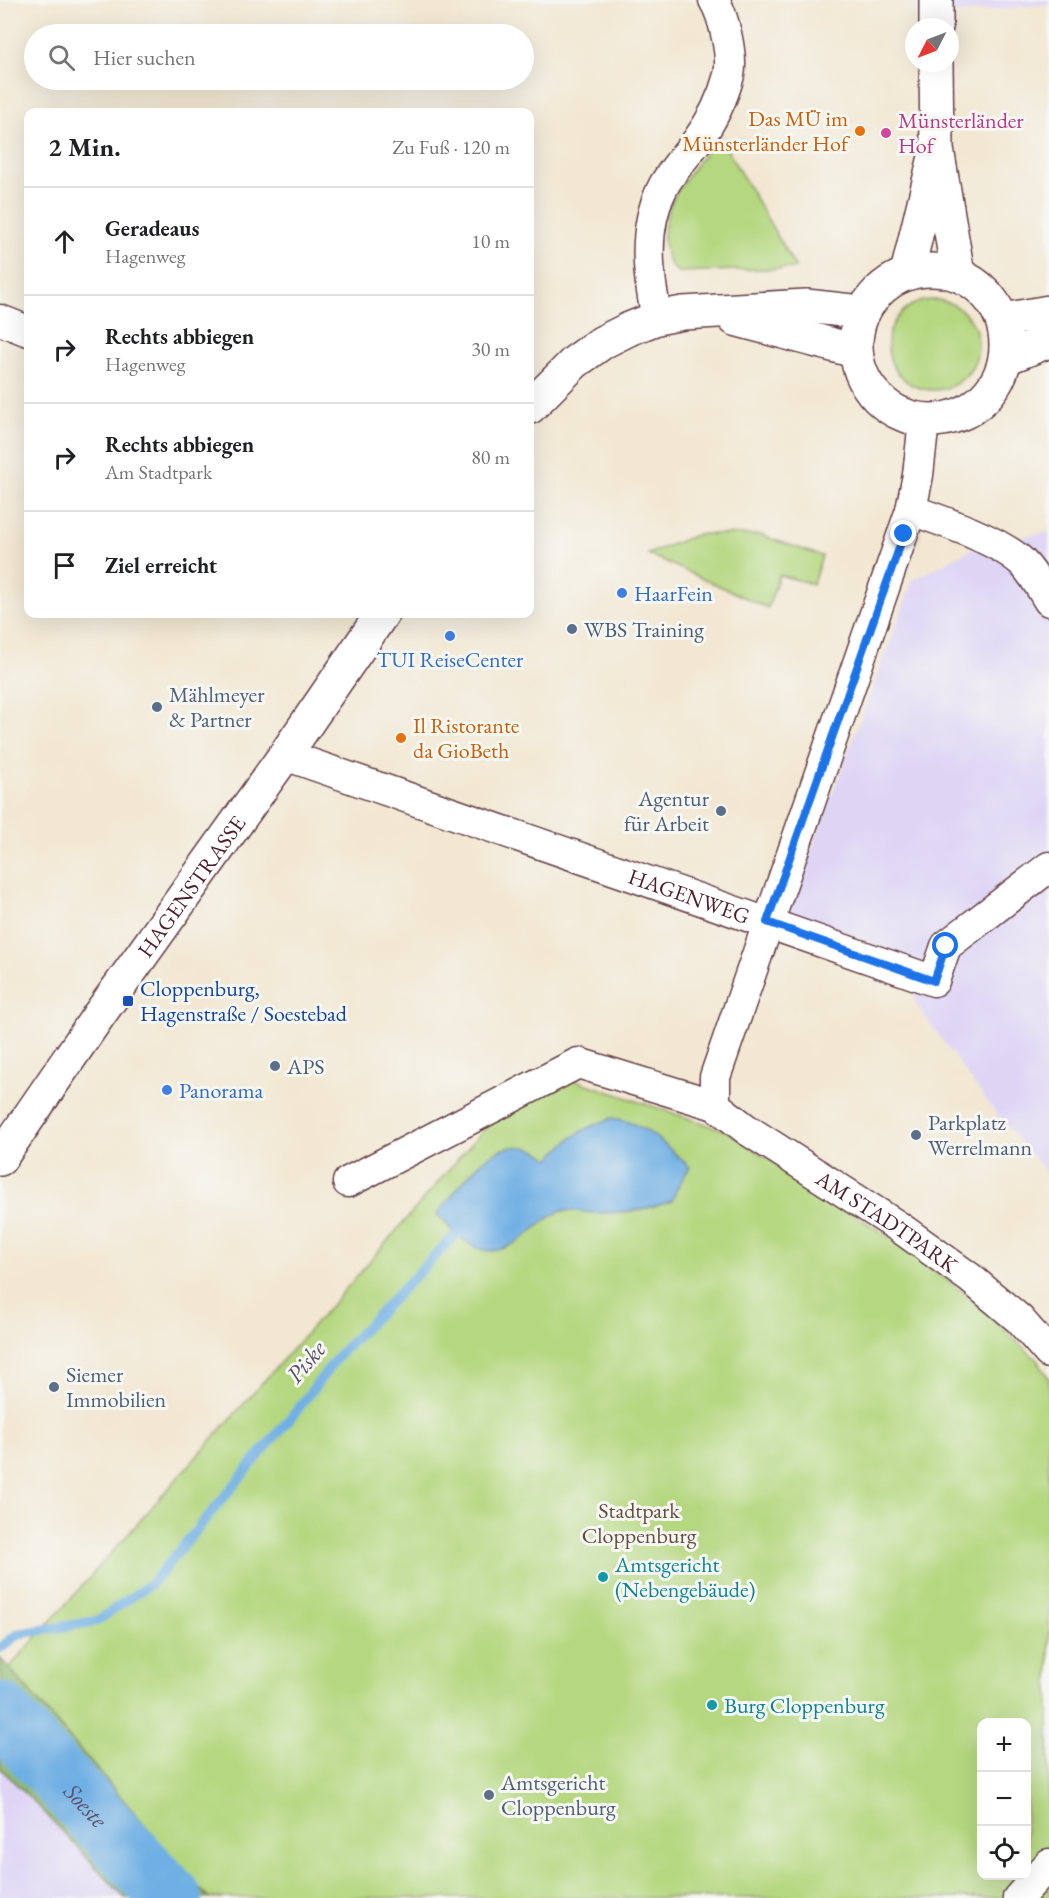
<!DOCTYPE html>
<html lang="de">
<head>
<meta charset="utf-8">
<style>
	:root { --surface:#fff; --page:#f2f2f2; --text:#202124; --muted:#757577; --line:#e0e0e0 }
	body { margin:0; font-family:"EB Garamond",serif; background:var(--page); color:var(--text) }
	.controls { position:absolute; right:18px; bottom:18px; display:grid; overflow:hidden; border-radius:12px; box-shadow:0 6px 24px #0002 }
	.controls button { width:54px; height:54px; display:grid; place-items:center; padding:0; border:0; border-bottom:2px solid var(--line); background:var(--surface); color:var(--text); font:30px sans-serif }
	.compass { position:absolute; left:905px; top:18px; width:54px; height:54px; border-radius:50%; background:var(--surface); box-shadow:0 6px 24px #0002; rotate:228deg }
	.stop { position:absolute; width:18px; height:18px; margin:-14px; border:4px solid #1a73e8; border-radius:50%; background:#fff }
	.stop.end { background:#1a73e8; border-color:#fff; box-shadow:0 2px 6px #0008 }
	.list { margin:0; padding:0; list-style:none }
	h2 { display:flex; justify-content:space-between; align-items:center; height:78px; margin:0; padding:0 24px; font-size:26px }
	h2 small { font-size:20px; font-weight:400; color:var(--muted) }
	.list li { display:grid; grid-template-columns:39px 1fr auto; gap:18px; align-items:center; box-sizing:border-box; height:108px; padding:0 24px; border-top:2px solid var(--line) }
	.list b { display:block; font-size:22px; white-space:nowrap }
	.list p { margin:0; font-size:20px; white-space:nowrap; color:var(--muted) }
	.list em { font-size:20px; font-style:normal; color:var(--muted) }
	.icon { flex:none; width:33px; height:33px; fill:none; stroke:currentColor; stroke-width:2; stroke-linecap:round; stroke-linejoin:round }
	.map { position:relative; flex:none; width:1049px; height:1898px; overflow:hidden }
	.search { position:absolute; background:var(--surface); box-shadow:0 6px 24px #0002; left:24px; top:24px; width:510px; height:66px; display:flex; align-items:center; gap:15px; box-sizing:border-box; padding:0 21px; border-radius:33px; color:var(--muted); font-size:22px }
	.panel { position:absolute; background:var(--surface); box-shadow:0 6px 24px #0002; left:24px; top:108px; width:510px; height:510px; border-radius:12px }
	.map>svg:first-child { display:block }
	.built { fill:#ded5f5 }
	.green { fill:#b4d77f; stroke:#7f7b55; stroke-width:1.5; fill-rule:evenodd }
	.forest { fill:#8fb86e; stroke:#6c6c4c; stroke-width:1.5 }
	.water { fill:#6fafe3; stroke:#5c6787; stroke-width:1.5 }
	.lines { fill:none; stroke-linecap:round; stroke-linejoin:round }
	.stream { stroke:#6fafe3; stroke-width:10 }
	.river { stroke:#6fafe3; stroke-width:62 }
	.minor-casing { stroke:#633d44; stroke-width:33 }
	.tertiary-casing { stroke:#633d44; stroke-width:36 }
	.minor { stroke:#fff; stroke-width:30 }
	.tertiary { stroke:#fff; stroke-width:33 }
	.route { stroke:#1a73e8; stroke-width:8 }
	.food-dot { fill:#e8710a; stroke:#f6f6f2; stroke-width:2 }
	.hotel-dot { fill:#d1479c; stroke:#f6f6f2; stroke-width:2 }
	.shop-dot { fill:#3f7fe0; stroke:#f6f6f2; stroke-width:2 }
	.service-dot { fill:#5c6f8a; stroke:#f6f6f2; stroke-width:2 }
	.transit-dot { fill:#1a4fb4; stroke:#f6f6f2; stroke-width:2 }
	.culture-dot { fill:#0f9aa8; stroke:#f6f6f2; stroke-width:2 }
	.labels { text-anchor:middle; stroke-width:6; stroke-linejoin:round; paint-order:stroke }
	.food-label { font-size:22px; fill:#c56008; stroke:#f6f6f2; text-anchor:end }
	.hotel-label { font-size:22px; fill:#b23c85; stroke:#f6f6f2; text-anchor:start }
	.shop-label { font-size:22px; fill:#366cbe; stroke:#f6f6f2; text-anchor:start }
	.service-label { font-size:22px; fill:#4e5e75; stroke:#f6f6f2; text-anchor:start }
	.street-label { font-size:22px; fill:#4a1f2b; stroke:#f6f6f2 }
	.transit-label { font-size:22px; fill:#164399; stroke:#f6f6f2; text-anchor:start }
	.park-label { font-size:22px; fill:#644d40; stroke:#f6f6f2 }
	.culture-label { font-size:22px; fill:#0d838f; stroke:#f6f6f2; text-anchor:start }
	.water-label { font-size:24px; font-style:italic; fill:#57516b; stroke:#f6f6f2 }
</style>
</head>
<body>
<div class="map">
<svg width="1049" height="1898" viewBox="0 0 1049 1898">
	<rect width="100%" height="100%" fill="#f6f6f2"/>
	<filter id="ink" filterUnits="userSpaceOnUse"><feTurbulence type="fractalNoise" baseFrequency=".0167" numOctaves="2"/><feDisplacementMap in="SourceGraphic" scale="12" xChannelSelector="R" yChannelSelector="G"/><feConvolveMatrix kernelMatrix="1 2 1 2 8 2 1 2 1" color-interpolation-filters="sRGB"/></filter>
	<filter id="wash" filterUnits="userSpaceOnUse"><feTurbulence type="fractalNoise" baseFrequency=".008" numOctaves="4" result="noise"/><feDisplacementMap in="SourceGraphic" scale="24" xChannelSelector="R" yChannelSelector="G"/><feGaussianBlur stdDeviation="1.35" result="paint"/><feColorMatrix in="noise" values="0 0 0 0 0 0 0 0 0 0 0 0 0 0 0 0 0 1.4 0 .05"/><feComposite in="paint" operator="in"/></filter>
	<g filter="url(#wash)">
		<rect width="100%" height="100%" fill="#f2e7d2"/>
		<!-- built -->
		<g class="built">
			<path d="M 919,0 L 1049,0 L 1049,4 L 919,17 Z"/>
			<path d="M 1049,532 L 1049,1176 L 987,1102 L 918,1007 L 903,968 L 785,919 L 913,580 L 977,546 Z"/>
			<path d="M 0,1768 L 47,1815 L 125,1898 L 0,1898 Z"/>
		</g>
		<!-- green -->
		<g class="green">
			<path d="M 717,138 L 722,141 L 796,268 L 678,272 C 669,265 667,259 665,248 C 657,206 693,169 717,138 Z"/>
			<circle cx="933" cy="345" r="45"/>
			<path d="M 698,534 L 760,535 L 822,556 L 813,584 L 779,575 L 768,608 L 648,554 Z"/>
			<path d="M 557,1074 L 726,1131 L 895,1241 L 970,1298 L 1037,1360 L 1049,1378 L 1049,1896 L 1047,1898 L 208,1898 L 9,1668 L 352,1282 L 503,1107 ZM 982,1722 L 1026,1722 L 1026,1876 L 982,1876 Z"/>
		</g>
		<!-- forest -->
		<path class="forest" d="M 0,1658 L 9,1668 L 208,1898 L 125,1898 L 47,1815 L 0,1768 Z"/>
		<!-- water -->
		<path class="water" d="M 612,1118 C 645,1122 666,1146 690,1167 L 677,1188 L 672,1201 C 650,1209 624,1213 600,1213 C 588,1213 575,1210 563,1211 C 554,1212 543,1222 536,1228 C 490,1266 474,1253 437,1214 C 461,1187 490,1134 533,1149 C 539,1151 545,1156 550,1159 C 573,1134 581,1130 612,1118 Z"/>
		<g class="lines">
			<!-- stream -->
			<path class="stream" d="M 0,1648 L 18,1634 L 97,1621 L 153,1582 L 297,1410 L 339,1355 L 456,1234 L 470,1230"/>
			<!-- river -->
			<path class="river" id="s1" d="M 0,1713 L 171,1898"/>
		</g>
	</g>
	<g filter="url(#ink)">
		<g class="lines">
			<!-- minor casing -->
			<g class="minor-casing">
				<g id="minor">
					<path d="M 657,318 C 648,276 642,230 662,189 C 670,172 686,156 697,141 C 711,122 723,98 729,75 C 733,57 724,16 714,0"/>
					<path d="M 0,320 L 28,331"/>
					<path d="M 911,510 C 943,521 998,540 1022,562 C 1033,573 1041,588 1049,601"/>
					<path id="s2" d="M 285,755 L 934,981 L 946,946 L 1049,867"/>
					<path d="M 715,1105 L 715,1077 L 911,510 L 918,475 L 924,421"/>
					<path id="s3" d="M 348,1182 L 578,1063 L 715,1105 L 746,1129 L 899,1227 L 970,1278 L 1019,1319 L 1049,1353"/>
					<path d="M 1018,1898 L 1049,1864"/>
				</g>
			</g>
			<!-- tertiary casing -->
			<g class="tertiary-casing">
				<g id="tertiary">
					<path d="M 936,0 L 936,27"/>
					<path d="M 936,63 L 937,149 L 958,274"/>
					<circle cx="931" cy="345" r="75"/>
					<path d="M 907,273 L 934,161"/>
					<path d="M 735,319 L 855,351"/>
					<path d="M 1003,320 L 1049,312"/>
					<path d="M 1006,358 L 1049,341"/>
					<path d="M 530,407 L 575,362 L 603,342 L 629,329 L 657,318 L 683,313 L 806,306 L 861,312"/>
					<path id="s4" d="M 0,1159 L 99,1015 L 285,755 L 382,614"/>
				</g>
			</g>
			<!-- minor -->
			<use href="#minor" class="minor"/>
			<!-- tertiary -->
			<use href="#tertiary" class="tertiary"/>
		</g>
	</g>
	<g class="lines" filter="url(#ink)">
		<!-- route -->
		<path class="route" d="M 904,534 L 767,922 L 934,981 L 946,946"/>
	</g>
	<!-- markers -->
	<g class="food-dot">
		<circle cx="860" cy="131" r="6"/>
		<circle cx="401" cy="738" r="6"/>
	</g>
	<circle class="hotel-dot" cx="886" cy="133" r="6"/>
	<g class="shop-dot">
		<circle cx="622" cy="593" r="6"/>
		<circle cx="450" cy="636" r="6"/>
		<circle cx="167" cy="1090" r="6"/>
	</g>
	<g class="service-dot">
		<circle cx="572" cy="629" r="6"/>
		<circle cx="157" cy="707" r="6"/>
		<circle cx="721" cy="811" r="6"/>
		<circle cx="275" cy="1066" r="6"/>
		<circle cx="916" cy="1135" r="6"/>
		<circle cx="54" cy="1387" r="6"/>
		<circle cx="489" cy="1795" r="6"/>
	</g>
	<rect class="transit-dot" x="122" y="995" width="12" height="12" rx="3"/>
	<g class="culture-dot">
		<circle cx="603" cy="1577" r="6"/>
		<circle cx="712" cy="1705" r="6"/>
	</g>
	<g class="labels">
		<!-- food labels -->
		<g class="food-label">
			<text x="848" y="126">Das MÜ im<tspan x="848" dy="25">Münsterländer Hof</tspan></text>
			<text x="413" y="733" text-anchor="start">Il Ristorante<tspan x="413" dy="25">da GioBeth</tspan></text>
		</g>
		<!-- hotel labels -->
		<g class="hotel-label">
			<text x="898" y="128">Münsterländer<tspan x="898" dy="25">Hof</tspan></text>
		</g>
		<!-- shop labels -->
		<g class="shop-label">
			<text x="634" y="601">HaarFein</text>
			<text x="450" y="667" text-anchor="middle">TUI ReiseCenter</text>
			<text x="179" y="1098">Panorama</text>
		</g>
		<!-- service labels -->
		<g class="service-label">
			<text x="584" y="637">WBS Training</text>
			<text x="169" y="702">Mählmeyer<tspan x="169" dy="25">&amp; Partner</tspan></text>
			<text x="709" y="806" text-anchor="end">Agentur<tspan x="709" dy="25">für Arbeit</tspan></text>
			<text x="287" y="1074">APS</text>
			<text x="928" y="1130">Parkplatz<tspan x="928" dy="25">Werrelmann</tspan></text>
			<text x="66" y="1382">Siemer<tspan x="66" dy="25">Immobilien</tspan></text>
			<text x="501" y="1790">Amtsgericht<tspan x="501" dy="25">Cloppenburg</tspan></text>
		</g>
		<!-- street labels -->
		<g class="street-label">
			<text dy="8" stroke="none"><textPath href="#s4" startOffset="333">HAGENSTRASSE</textPath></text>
			<text dy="8" stroke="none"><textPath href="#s2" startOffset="428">HAGENWEG</textPath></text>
			<text dy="8" stroke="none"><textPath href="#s3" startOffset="610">AM STADTPARK</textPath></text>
		</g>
		<!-- transit labels -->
		<g class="transit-label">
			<text x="140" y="996">Cloppenburg,<tspan x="140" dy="25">Hagenstraße / Soestebad</tspan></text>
		</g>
		<!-- park labels -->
		<g class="park-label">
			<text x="639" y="1518">Stadtpark<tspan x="639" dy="25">Cloppenburg</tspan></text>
		</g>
		<!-- culture labels -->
		<g class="culture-label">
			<text x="615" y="1572">Amtsgericht<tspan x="615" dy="25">(Nebengebäude)</tspan></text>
			<text x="724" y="1713">Burg Cloppenburg</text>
		</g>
		<!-- water labels -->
		<g class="water-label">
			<text transform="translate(306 1362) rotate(-50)" y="8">Piske</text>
			<text dy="8" stroke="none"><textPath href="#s1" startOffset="126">Soeste</textPath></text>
		</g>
	</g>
</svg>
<div class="controls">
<button>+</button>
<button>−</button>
<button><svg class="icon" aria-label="locate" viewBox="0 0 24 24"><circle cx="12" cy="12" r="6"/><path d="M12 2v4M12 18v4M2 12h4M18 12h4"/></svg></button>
</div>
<svg class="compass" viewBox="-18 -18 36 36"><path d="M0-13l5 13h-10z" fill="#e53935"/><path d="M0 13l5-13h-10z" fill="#757577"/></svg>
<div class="stop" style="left:946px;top:946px"></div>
<div class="stop end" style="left:904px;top:534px"></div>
<div class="search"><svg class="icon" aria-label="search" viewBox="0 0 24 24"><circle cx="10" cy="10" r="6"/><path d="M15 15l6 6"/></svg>Hier suchen</div>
<section class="panel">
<h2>2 Min.<small>Zu Fuß · 120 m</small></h2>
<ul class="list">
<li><svg class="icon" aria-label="ahead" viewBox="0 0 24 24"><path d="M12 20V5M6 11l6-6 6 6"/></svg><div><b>Geradeaus</b><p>Hagenweg</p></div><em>10 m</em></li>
<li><svg class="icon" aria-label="right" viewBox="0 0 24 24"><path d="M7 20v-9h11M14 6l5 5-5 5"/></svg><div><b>Rechts abbiegen</b><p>Hagenweg</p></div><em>30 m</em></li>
<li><svg class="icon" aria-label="right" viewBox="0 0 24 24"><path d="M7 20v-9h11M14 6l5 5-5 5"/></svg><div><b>Rechts abbiegen</b><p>Am Stadtpark</p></div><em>80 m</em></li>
<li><svg class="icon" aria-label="arrive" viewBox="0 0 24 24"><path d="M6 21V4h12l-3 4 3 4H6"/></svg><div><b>Ziel erreicht</b></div></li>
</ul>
</section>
</div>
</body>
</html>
